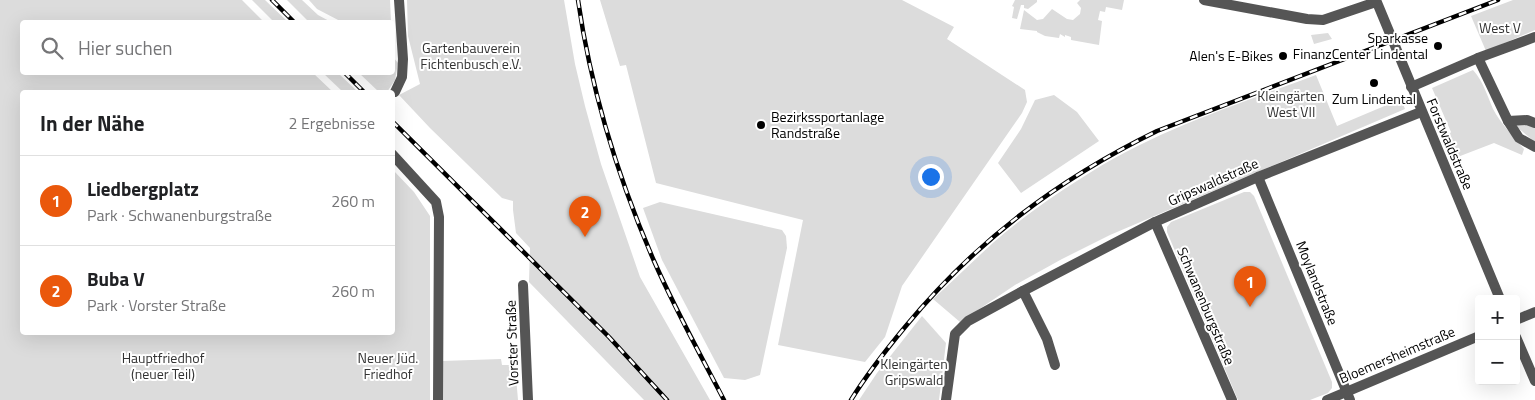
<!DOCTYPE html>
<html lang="de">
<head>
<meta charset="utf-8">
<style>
	:root { --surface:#fff; --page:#f2f2f2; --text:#202124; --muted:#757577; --line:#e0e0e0; --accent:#ea580c }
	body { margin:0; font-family:"Titillium Web",sans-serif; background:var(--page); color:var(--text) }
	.controls { position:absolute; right:15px; bottom:15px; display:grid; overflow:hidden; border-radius:5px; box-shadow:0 5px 20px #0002 }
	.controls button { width:45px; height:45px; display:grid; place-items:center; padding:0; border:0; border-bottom:1px solid var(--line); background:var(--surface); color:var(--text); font:25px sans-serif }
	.you { position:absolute; left:930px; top:176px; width:18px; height:18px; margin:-12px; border:4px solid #fff; border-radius:50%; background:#1a73e8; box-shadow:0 0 0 8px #1a73e833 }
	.badge { display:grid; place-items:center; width:32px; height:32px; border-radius:50%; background:var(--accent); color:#fff; font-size:16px; font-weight:700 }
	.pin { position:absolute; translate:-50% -41px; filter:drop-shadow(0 1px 2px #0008) }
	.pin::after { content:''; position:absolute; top:26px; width:18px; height:15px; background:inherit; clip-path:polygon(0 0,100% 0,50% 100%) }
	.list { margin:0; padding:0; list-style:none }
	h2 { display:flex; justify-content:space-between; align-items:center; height:65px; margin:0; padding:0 20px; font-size:21px }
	h2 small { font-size:16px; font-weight:400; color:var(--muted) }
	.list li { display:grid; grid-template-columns:32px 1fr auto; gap:15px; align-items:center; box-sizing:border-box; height:90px; padding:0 20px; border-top:1px solid var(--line) }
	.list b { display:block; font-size:19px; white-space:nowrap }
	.list p { margin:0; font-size:16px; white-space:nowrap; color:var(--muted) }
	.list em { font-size:16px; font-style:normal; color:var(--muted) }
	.icon { flex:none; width:28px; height:28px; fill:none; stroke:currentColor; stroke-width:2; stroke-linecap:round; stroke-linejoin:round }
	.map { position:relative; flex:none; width:1535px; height:400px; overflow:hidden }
	.search { position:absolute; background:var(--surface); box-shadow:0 5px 20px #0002; left:20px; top:20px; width:375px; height:55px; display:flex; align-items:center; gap:12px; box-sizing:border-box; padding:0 18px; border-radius:5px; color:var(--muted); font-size:19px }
	.panel { position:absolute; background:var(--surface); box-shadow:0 5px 20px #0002; left:20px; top:90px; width:375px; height:245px; border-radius:5px }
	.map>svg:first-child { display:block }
	.green { fill:#dcdcdc }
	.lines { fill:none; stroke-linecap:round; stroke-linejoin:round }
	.minor { stroke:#555; stroke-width:10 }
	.rail-casing { stroke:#000; stroke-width:4.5 }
	.rail { stroke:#fff; stroke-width:2.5; stroke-dasharray:8; stroke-linecap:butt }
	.poi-dot { fill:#000; stroke:#fff; stroke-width:2 }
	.labels { text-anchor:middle; stroke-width:4; stroke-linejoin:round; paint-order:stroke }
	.park-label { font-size:14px; fill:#333; stroke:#fff }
	.poi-label { font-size:14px; fill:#000; stroke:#fff; text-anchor:end }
	.street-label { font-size:14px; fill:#000; stroke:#fff }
</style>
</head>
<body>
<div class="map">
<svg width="1535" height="400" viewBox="0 0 1535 400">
	<rect width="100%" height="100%" fill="#fff"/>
	<!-- green -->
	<g class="green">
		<path d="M 0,0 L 242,0 L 264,22 L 22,22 L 22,72 L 313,73 L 333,92 L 22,92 L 22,332 L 392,332 L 393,170 L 414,192 L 430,216 L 430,400 L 0,400 Z"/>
		<path d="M 252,0 L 265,0 L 288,22 L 274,22 Z"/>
		<path d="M 287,0 L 302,0 L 318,15 L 331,22 L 309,22 Z"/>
		<path d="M 309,0 L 390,0 L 391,22 L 342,22 L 317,9 Z"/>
		<path d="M 407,0 L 564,0 L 575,64 L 585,106 L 601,164 L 640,277 L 710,400 L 644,400 L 529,282 L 530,248 L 516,233 L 513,210 L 513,201 L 502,198 L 430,128 L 399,95 L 420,84 L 408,36 Z"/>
		<path d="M 600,0 L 902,0 L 954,27 L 947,39 L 1025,90 L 1027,102 L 1022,113 L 902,286 L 885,337 L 865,362 L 778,345 L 803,220 L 656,183 L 626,65 L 620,66 Z"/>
		<path d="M 1015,0 L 1037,0 L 1037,2 L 1028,9 L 1024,8 L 1024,5 L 1021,5 L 1017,19 L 1012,18 L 1014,7 L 1012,6 Z"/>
		<path d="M 1080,0 L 1124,0 L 1122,10 L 1106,7 L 1105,12 L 1100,11 L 1098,20 L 1102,21 L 1099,45 L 1071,40 L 1071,37 L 1065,35 L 1065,37 L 1060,34 L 1059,38 L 1045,36 L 1037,32 L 1037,31 L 1020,29 L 1024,10 L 1037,20 L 1043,19 L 1052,9 L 1067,19 L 1073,20 L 1080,14 L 1081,8 L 1077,3 Z"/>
		<path d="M 1513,0 L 1535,0 L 1535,30 L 1486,51 L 1471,16 Z"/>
		<path d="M 1328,33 L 1332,39 L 1314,44 L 1311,35 Z"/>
		<path d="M 393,57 L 398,63 L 395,80 L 387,92 L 379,92 L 359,73 L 392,72 Z"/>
		<path d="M 1473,70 C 1483,81 1487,95 1493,109 C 1501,124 1513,136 1524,149 L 1522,155 L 1494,143 L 1455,158 L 1447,138 L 1451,132 L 1432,88 Z"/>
		<path d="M 323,73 L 338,73 L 358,92 L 343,92 Z"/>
		<path d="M 1316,75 L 1337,126 L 1401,99 L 1405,109 L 1110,235 L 1062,259 L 1015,285 L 960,322 L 933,299 C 954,280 973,261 994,242 C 1020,219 1050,198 1080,179 C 1152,131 1236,105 1316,75 Z"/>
		<path d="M 1054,95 L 1077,112 L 1099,141 L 1021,193 L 998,163 L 1021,129 L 1035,100 Z"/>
		<path d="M 1523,123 L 1535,128 L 1535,142 L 1518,128 L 1517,125 Z"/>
		<path d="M 1244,192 L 1250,192 L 1254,196 L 1332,382 L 1332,388 L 1328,393 L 1310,400 L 1238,400 L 1167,232 L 1167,227 L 1171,222 Z"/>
		<path d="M 660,202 L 782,230 L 786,236 L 787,248 L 760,375 L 745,380 L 724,378 L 662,260 L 643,208 Z"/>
		<path d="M 922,316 L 946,343 L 939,400 L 859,400 L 877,373 Z"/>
		<path d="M 501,359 L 502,365 L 515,365 L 518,400 L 443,400 L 442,361 Z"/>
	</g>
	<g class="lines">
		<!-- minor -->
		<g class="minor">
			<path d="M 1204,0 L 1307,19 L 1323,20 L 1376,2"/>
			<path d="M 1376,0 L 1500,299"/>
			<path d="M 1478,58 L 1508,121 L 1519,138 L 1535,147"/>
			<path d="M 1411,87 L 1478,58 L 1535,37"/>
			<path d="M 395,92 L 402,77 L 403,59 L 399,0"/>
			<path d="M 1508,121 L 1527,120 L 1535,123"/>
			<path d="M 392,154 L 436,202 L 439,217 L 438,400"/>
			<path d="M 1258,177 L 1350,400"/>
			<path d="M 1155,222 L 1232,400"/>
			<path d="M 523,285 L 528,400"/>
			<path d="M 1023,291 L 1047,339 L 1055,365"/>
			<path d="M 1516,320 L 1535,312"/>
			<path d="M 1516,337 L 1535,381"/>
			<path d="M 946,400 L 955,334 L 968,321 L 1023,291 L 1155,222 L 1258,177 L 1421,112"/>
			<path d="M 1327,400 L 1479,336"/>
		</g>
		<!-- rail casing -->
		<g class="rail-casing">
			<g id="rail">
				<path d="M 272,0 L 294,22"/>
				<path d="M 578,0 C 591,90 618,178 654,261 C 675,309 700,354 724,400"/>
				<path d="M 344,72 L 364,92"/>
				<path d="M 392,121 L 609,337 L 667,400"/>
				<path d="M 851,400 C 867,374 886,350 905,327 C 976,241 1057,180 1157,131 L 1498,0"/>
			</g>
		</g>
		<!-- rail -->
		<use href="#rail" class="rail"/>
	</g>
	<!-- markers -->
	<g class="poi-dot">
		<circle cx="1438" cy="46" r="5"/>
		<circle cx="1283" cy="56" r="5"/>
		<circle cx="1374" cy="83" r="5"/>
		<circle cx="761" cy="125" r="5"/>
	</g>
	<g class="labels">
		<!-- park labels -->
		<g class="park-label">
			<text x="1500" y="33">West V</text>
			<text x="471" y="53">Gartenbauverein<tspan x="471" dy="16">Fichtenbusch e.V.</tspan></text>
			<text x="1291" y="101">Kleingärten<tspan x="1291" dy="16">West VII</tspan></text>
			<text x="163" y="363">Hauptfriedhof<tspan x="163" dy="16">(neuer Teil)</tspan></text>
			<text x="388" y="363">Neuer Jüd.<tspan x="388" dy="16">Friedhof</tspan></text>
			<text x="914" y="369">Kleingärten<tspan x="914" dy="16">Gripswald</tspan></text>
		</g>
		<!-- poi labels -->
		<g class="poi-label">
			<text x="1428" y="43">Sparkasse<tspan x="1428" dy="16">FinanzCenter Lindental</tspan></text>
			<text x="1273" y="61">Alen's E-Bikes</text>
			<text x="1374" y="104" text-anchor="middle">Zum Lindental</text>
			<text x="771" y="122" text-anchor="start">Bezirkssportanlage<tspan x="771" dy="16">Randstraße</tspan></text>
		</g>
		<!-- street labels -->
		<g class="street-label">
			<text transform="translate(1450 144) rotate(67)" y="5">Forstwaldstraße</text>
			<text transform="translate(1213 182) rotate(-24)" y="5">Gripswaldstraße</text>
			<text transform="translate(1317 283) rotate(68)" y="5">Moylandstraße</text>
			<text transform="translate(1206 306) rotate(67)" y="5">Schwanenburgstraße</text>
			<text transform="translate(512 343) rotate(-92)" y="5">Vorster Straße</text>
			<text transform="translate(1397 355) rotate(-23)" y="5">Bloemersheimstraße</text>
		</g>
	</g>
</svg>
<div class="controls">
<button>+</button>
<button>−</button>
</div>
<div class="you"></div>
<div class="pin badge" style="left:1250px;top:307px">1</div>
<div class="pin badge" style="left:585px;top:237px">2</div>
<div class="search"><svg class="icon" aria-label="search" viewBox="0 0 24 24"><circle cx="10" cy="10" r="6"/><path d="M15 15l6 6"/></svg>Hier suchen</div>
<section class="panel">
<h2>In der Nähe<small>2 Ergebnisse</small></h2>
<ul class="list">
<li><span class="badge">1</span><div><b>Liedbergplatz</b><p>Park · Schwanenburgstraße</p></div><em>260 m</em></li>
<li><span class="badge">2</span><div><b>Buba V</b><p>Park · Vorster Straße</p></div><em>260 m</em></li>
</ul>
</section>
</div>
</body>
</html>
